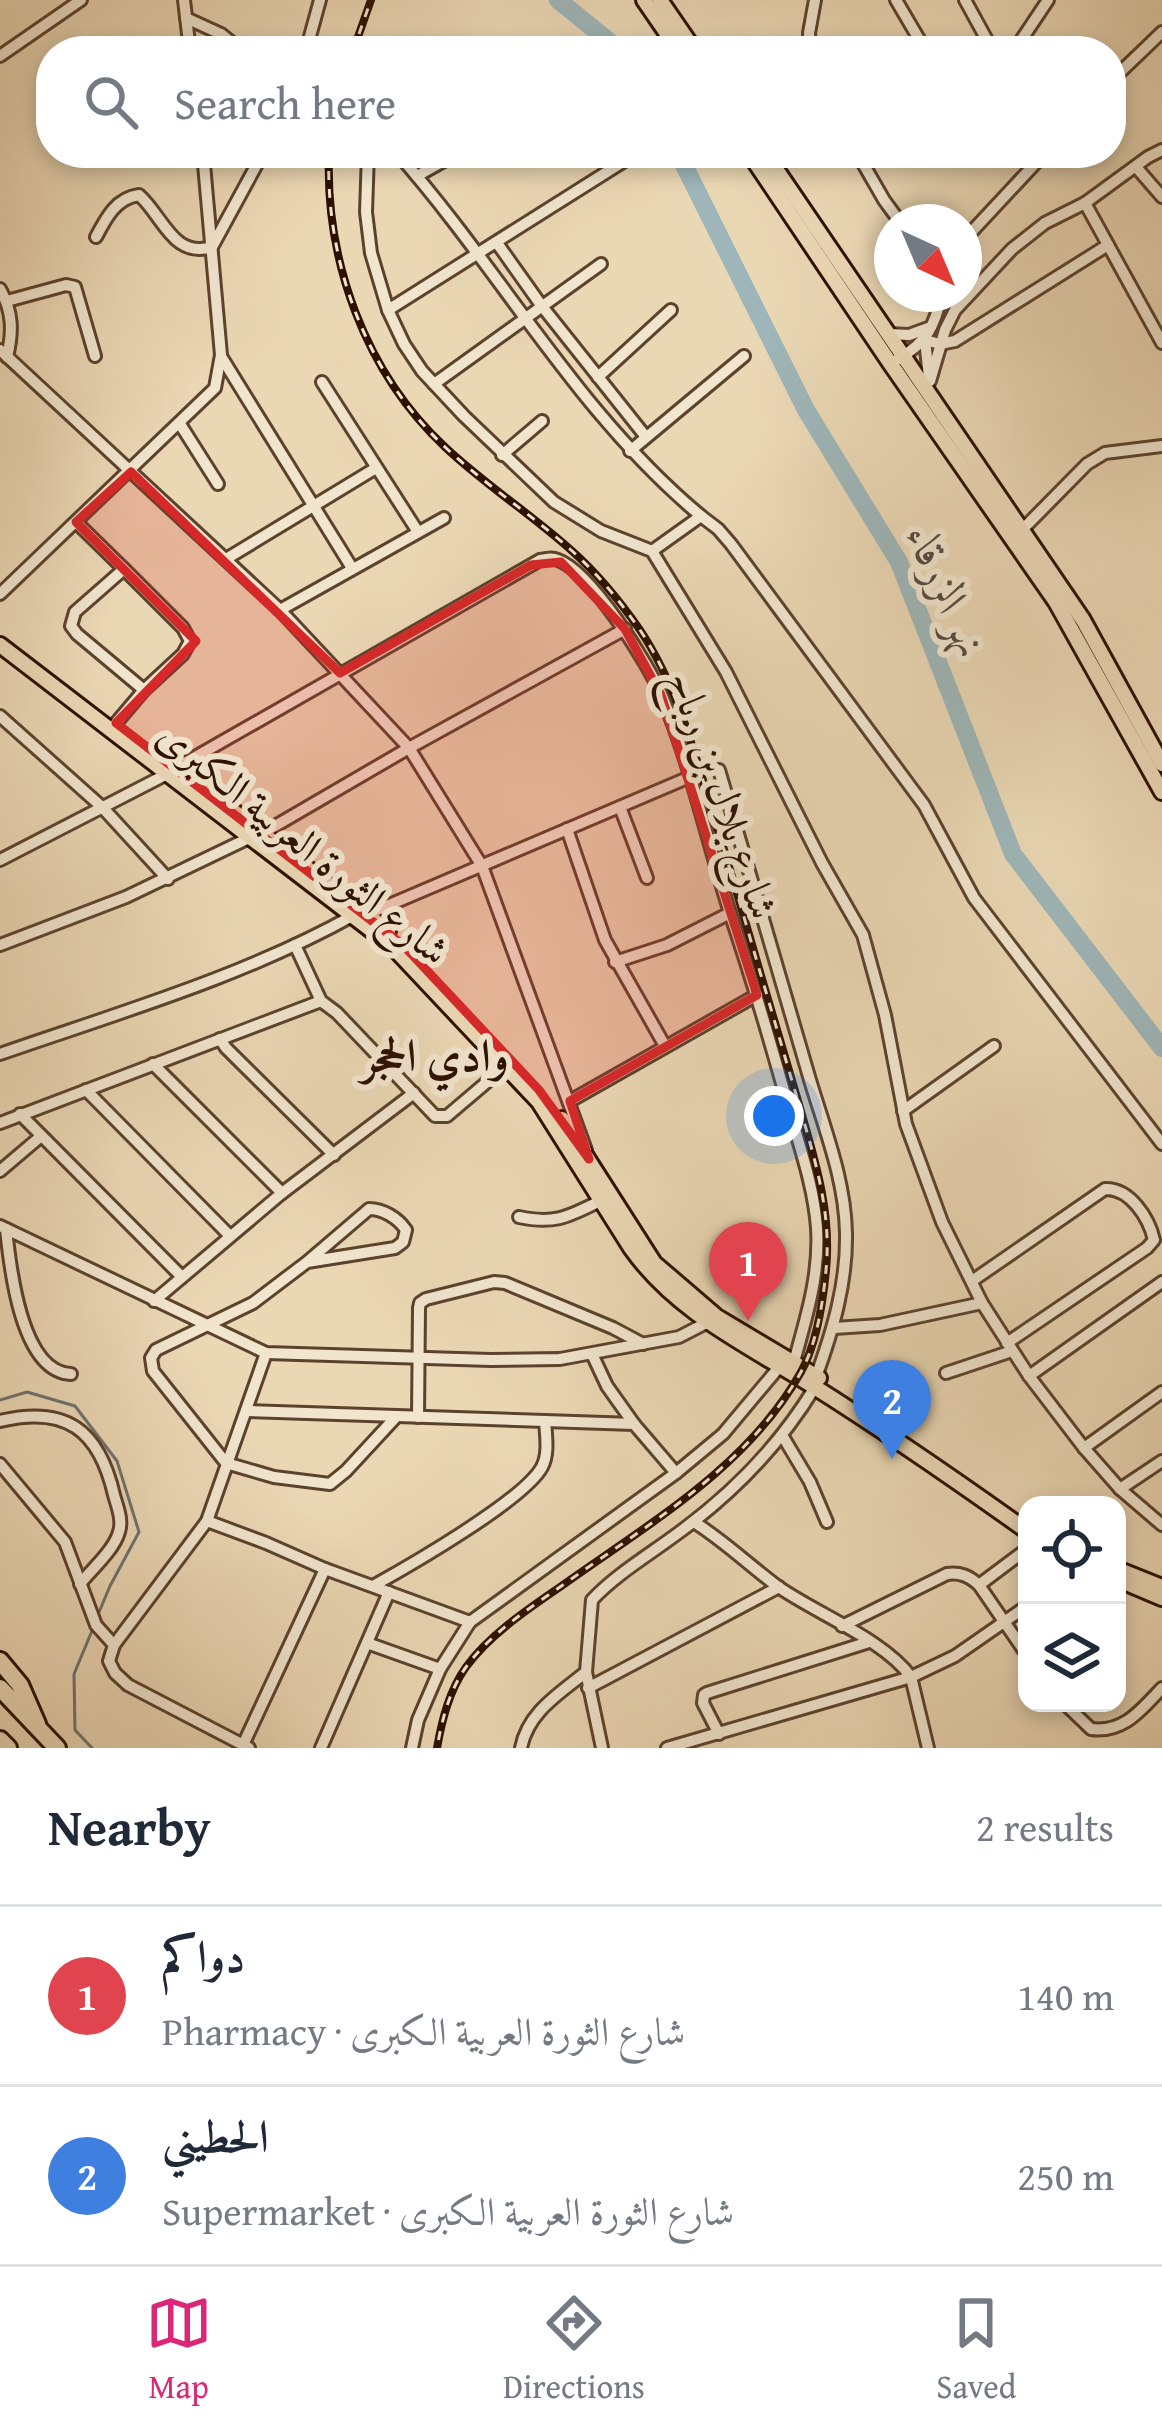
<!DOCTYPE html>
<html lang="en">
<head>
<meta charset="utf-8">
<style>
	:root { --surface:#fff; --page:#f6f6f7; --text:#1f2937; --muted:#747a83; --line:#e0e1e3; --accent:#db2777 }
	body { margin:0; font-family:"Gentium Book Plus",Amiri,serif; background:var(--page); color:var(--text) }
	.controls { position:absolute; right:36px; bottom:36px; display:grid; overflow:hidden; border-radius:24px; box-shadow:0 6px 18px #0003 }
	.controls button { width:108px; height:108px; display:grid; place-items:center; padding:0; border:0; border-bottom:3px solid var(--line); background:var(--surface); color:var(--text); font:60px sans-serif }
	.compass { position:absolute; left:874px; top:204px; width:108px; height:108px; border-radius:50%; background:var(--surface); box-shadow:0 6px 18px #0003; rotate:136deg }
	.you { position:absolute; left:774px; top:1116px; width:42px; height:42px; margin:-30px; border:9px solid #fff; border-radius:50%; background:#1a73e8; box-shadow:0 0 0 18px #1a73e833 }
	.badge { display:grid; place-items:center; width:78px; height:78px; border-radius:50%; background:var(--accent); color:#fff; font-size:39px; font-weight:700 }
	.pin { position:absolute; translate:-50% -99px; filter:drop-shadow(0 3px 6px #0008) }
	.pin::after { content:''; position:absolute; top:63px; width:42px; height:36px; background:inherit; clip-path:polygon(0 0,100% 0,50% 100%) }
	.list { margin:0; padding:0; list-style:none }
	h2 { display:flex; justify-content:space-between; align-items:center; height:156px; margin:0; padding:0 48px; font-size:51px }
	h2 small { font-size:39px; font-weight:400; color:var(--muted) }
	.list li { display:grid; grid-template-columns:78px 1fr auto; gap:36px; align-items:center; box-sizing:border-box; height:180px; padding:0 48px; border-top:3px solid var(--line) }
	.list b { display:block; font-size:45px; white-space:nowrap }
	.list p { margin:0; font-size:39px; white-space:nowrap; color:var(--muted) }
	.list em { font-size:39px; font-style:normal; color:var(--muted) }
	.icon { flex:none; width:66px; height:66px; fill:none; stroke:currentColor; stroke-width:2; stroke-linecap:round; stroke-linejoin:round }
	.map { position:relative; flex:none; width:1162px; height:1748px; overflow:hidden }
	.search { position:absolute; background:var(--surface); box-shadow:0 6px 18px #0003; left:36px; right:36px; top:36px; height:132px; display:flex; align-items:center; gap:30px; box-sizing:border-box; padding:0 42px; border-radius:48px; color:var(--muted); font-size:45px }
	.sheet { height:516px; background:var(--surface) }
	nav { display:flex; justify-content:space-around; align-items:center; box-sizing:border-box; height:168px; border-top:3px solid var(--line); background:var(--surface); font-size:33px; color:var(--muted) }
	nav a { display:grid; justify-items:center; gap:6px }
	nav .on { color:var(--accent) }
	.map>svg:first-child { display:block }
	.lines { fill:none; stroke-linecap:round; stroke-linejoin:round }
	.stream { stroke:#71746f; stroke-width:3 }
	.river { stroke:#9eb6b9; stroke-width:18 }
	.minor-casing { stroke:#5c422d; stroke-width:16 }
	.major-casing { stroke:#2d1000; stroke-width:20 }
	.highway-casing { stroke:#2d1000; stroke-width:22 }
	.minor { stroke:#f1e5ce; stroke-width:10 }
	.major { stroke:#ead7b4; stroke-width:14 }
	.highway { stroke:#ead7b4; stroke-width:16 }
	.rail-casing { stroke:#2d1000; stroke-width:8 }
	.rail { stroke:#f1e5ce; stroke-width:3; stroke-dasharray:9; stroke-linecap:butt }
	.marked { fill:#d62828; fill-opacity:0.2; stroke:#d62828; stroke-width:9; stroke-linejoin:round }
	.labels { text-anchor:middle; stroke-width:12; stroke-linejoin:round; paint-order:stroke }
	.street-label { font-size:42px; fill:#2d1000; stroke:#f1e5ce }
	.water-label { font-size:45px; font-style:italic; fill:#554a41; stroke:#f1e5ce }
	.neighbourhood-label { font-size:45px; font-weight:bold; fill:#2d1000; stroke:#f1e5ce }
</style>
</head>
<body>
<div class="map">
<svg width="1162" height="1748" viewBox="0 0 1162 1748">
	<rect width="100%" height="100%" fill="#ead7b4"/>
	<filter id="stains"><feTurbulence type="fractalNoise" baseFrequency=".00167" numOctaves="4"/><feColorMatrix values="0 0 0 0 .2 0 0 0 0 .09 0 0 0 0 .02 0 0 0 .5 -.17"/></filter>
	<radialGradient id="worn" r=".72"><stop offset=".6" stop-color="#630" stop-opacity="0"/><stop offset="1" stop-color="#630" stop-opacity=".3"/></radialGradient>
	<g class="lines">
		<!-- stream -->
		<g class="stream">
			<path d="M 0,1400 L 27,1392 L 75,1406 L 117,1461 L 139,1532 L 110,1586 L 97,1617"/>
			<path d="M 92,1748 L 75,1730 L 74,1674 L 94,1626"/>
		</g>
		<!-- river -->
		<g class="river">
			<path d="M 558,0 L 621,51"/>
			<path d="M 678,153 L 806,410 L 899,562 L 1013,854 L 1162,1048"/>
		</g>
		<!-- minor casing -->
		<g class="minor-casing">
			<g id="minor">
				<path d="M 184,0 L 190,51"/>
				<path d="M 896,0 L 926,51"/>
				<path d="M 965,0 L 993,51"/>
				<path d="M 186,18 L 221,34 L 242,51"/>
				<path d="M 306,51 L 320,0"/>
				<path d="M 810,51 L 809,33 L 815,0"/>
				<path d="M 1014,51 L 1048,0"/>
				<path d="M 0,56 L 81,0"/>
				<path d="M 1111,81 L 1162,32"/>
				<path d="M 368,153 L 366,212 L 371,253 L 388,310 L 404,344 L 422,371 L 464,416 L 554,502 L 601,531 L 652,551 L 726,672 L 822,863 L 863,935 L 885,1015 L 906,1124 L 942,1222 L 982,1303 L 1029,1376 L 1084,1448 L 1120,1489 L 1162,1525"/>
				<path d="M 397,153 C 502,272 578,414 701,516 L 652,551"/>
				<path d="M 857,153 L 884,200 L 900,222"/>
				<path d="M 1136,167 L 1162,197"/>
				<path d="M 417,176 L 458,153"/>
				<path d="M 1085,203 L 1162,343"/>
				<path d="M 96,237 C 106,218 116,198 139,195 C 163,216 173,259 212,247 L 263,153"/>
				<path d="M 964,240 L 1045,153"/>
				<path d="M 497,243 L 541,305 L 646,437"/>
				<path d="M 0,289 C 13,312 13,332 7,357"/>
				<path d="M 7,301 L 66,285 L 75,287 L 95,356"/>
				<path d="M 388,310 L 637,153"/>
				<path d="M 889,334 L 909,335 L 931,327"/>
				<path d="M 0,350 L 280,610 L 409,748 L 482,866 L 586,1150"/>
				<path d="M 222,358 L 352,568"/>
				<path d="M 898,359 C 927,343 935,325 942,294"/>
				<path d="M 598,377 L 671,310"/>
				<path d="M 929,377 L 925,340 L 940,344 L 955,341 L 1108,245"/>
				<path d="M 930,381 L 945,330 L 955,310 L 1012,249 L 1045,223 L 1085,203 L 1148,157 L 1162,150"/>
				<path d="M 322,382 L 418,532"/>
				<path d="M 434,384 L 601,264"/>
				<path d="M 180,424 L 218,484"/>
				<path d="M 630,451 L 744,356"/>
				<path d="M 502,455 L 542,421"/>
				<path d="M 701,516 L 718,529 L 731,544 L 924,805 L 974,898 L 1162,1144"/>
				<path d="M 76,522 L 124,569"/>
				<path d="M 1022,530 L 1087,464 L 1105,453 L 1162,446"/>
				<path d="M 226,559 L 376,468"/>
				<path d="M 0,594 L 215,388 L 221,355 L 203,153"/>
				<path d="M 280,610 L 444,518"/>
				<path d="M 0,716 L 102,807 L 168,879"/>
				<path d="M 116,723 L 144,690 L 183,654 L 190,641 L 183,628 L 124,569 L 75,612 L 71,626 L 77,634 L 144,690"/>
				<path d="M 176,768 L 540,560 C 548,559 551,557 558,560 C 591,572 648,663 662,696 C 691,766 707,840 730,913 C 751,976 770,1040 788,1105 C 799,1145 814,1186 817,1228 C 820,1275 806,1318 794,1362"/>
				<path d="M 719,770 C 750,873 780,977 810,1080 C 825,1130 845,1180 846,1233 C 847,1283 833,1330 816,1377"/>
				<path d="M 620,807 L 647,878"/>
				<path d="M 567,829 L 605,940 L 665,1046"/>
				<path d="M 263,833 L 409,748 L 625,629"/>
				<path d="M 0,860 L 169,773"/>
				<path d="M 368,914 L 692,776"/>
				<path d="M 0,945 L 126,897 L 251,837"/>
				<path d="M 295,945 L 321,1001 L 337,1013 L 435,1116 L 447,1116 L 507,1065"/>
				<path d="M 615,962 L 667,945 L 730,913"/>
				<path d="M 220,1039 L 226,1048 L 334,1155"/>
				<path d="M 0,1054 C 118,1013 245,976 354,915"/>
				<path d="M 153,1064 L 282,1193"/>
				<path d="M 86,1090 L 230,1236"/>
				<path d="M 570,1101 L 757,995"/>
				<path d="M 903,1111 L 994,1046"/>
				<path d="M 20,1114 L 182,1277"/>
				<path d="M 0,1123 L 321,1001"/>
				<path d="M 0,1171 L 40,1137"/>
				<path d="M 519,1217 C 556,1225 569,1216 602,1200"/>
				<path d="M 0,1226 L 266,1353 L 491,1360 L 560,1359 L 679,1337 L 712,1320"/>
				<path d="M 6,1229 C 10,1268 21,1372 71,1374"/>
				<path d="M 307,1262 L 395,1248 L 403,1242 L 406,1230 C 398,1218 383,1209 369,1209 L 307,1262 L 253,1303 L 156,1350 L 151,1358 L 153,1371 L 226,1463 L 274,1477 L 330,1484 L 346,1471 L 395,1418"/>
				<path d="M 972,1281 L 1105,1189 C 1130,1188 1149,1218 1154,1240 L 1147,1248 L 1007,1343"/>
				<path d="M 154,1301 L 282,1193 L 414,1093"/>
				<path d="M 834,1328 L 880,1325 L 982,1303"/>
				<path d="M 592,1354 L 607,1386 L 634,1424"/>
				<path d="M 946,1373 L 1012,1351"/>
				<path d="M 1029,1376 L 1162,1282"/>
				<path d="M 246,1411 L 634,1424 L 676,1473"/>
				<path d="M 418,1417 L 419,1308 L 420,1303 L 426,1299 L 494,1282 L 505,1283 L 613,1328 L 643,1344"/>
				<path d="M 0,1421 C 66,1405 99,1430 114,1495 C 117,1506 123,1520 119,1532 C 114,1550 92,1569 80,1584"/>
				<path d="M 782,1435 L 810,1482 L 827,1522"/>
				<path d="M 1084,1448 L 1162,1392"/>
				<path d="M 0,1464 L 65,1542 L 96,1625 L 114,1645"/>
				<path d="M 1120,1489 L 1162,1461"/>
				<path d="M 207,1521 L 266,1543 L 325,1569 L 470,1622"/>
				<path d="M 694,1522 C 724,1541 749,1565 777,1586 C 815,1613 885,1640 911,1677 L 928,1748"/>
				<path d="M 979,1585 L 1027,1549"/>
				<path d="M 373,1586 C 409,1566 524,1500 542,1467 C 549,1454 546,1436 545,1421"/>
				<path d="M 842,1626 L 947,1574 C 960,1572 969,1576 979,1585 L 1027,1655"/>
				<path d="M 367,1643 L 440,1669"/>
				<path d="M 588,1688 L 779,1587"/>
				<path d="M 1064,1703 L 1091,1729 C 1124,1733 1141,1710 1162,1688"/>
				<path d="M 719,1734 L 703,1703 L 704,1695 L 707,1693 L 869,1642"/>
				<path d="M 243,1745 L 325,1569"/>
				<path d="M 249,1748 L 128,1685 L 115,1673 L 109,1661 L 114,1645 L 207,1521 L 266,1353"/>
				<path d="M 321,1748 L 389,1592"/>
				<path d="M 412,1748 L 418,1720 L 440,1669 L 470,1622 L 676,1473 L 723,1434 L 780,1366"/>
				<path d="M 521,1748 C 528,1712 559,1694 586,1672"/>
				<path d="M 602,1748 L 586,1672 L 592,1600 C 616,1574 652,1553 681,1531 C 734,1492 781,1443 815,1387"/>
				<path d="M 667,1748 L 911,1677 L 955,1656 L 1027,1606"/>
			</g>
		</g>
		<!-- major casing -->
		<g class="major-casing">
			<g id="major">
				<path d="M 644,0 L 679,51"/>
				<path d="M 660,0 L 695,51"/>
				<path d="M 749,153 L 890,363 L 1056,602 L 1162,792"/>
				<path d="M 765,153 L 1083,620 L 1162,764"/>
				<path d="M 0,645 L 392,946 L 539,1102 L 631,1248 C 677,1313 748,1345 813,1386 C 886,1432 957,1481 1027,1531"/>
				<path d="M 206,790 L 388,931"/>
				<path d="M 562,1119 L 654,1263 L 717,1317 L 819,1378"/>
				<path d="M 1117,1569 L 1162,1587"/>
				<path d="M 1117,1579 L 1162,1598"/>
			</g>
		</g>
		<!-- highway casing -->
		<g class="highway-casing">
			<g id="highway">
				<path d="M 0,1661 L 20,1685 L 37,1724"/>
				<path d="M 0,1688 L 57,1748"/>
				<path d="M 0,1740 L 8,1748"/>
			</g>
		</g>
		<!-- minor -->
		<use href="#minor" class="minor"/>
		<!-- major -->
		<use href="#major" class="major"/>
		<!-- highway -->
		<use href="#highway" class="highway"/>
		<!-- rail casing -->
		<g class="rail-casing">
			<g id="rail">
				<path d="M 353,51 L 371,0"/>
				<path d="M 329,153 C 325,261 365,372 445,447 C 484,484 531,514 571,550 C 597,573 620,601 640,630 C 675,682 693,747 711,807 C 728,862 744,917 760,972 C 773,1015 785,1058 798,1101 C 814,1157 832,1211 826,1270 C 823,1302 817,1343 801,1372 C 747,1468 648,1524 560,1587 C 528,1609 489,1635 466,1667 C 449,1691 442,1720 437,1748"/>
			</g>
		</g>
		<!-- rail -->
		<use href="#rail" class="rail"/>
	</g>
	<!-- marked area -->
	<path class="marked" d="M 131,472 L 340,673 L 531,565 L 561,562 L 625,629 L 661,695 L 757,995 L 570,1101 L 589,1159 L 539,1090 L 403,945 L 116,723 L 196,641 L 76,522 Z"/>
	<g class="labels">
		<!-- street labels -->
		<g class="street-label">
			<text transform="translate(724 794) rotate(71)" y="15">شارع بلال بن رباح</text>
			<text transform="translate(304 842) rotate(39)" y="15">شارع الثورة العربية الكبرى</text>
		</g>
		<!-- water labels -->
		<g class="water-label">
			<text transform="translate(948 591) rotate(66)" y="16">نهر الزرقاء</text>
		</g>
		<!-- neighbourhood labels -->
		<g class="neighbourhood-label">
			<text x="435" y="1071">وادي الحجر</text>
		</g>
	</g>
	<rect width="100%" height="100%" filter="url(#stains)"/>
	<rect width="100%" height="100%" fill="url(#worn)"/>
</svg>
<div class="controls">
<button><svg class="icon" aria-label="locate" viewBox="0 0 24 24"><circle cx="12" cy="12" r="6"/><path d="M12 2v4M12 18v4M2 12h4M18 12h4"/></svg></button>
<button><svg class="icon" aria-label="layers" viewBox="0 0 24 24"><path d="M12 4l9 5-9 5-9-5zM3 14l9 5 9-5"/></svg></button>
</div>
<svg class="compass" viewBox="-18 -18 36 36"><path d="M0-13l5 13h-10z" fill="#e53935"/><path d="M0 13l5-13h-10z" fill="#747a83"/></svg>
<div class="you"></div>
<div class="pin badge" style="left:748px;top:1321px;background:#e0444e">1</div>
<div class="pin badge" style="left:892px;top:1459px;background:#3f7fe0">2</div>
<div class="search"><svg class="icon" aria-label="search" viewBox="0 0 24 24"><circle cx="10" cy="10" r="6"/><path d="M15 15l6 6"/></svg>Search here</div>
</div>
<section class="sheet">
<h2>Nearby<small>2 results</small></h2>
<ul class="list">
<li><span class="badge" style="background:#e0444e">1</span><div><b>دواكم</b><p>Pharmacy · شارع الثورة العربية الكبرى</p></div><em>140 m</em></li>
<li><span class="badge" style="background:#3f7fe0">2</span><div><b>الحطيني</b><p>Supermarket · شارع الثورة العربية الكبرى</p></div><em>250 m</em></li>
</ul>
</section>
<nav>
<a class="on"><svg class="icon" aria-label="map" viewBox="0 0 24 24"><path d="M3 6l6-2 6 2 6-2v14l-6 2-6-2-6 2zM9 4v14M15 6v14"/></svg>Map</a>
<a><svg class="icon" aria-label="directions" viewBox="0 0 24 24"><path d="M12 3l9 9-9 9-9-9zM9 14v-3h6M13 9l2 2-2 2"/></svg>Directions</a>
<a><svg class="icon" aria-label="saved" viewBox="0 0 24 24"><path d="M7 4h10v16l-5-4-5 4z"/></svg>Saved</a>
</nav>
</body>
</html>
